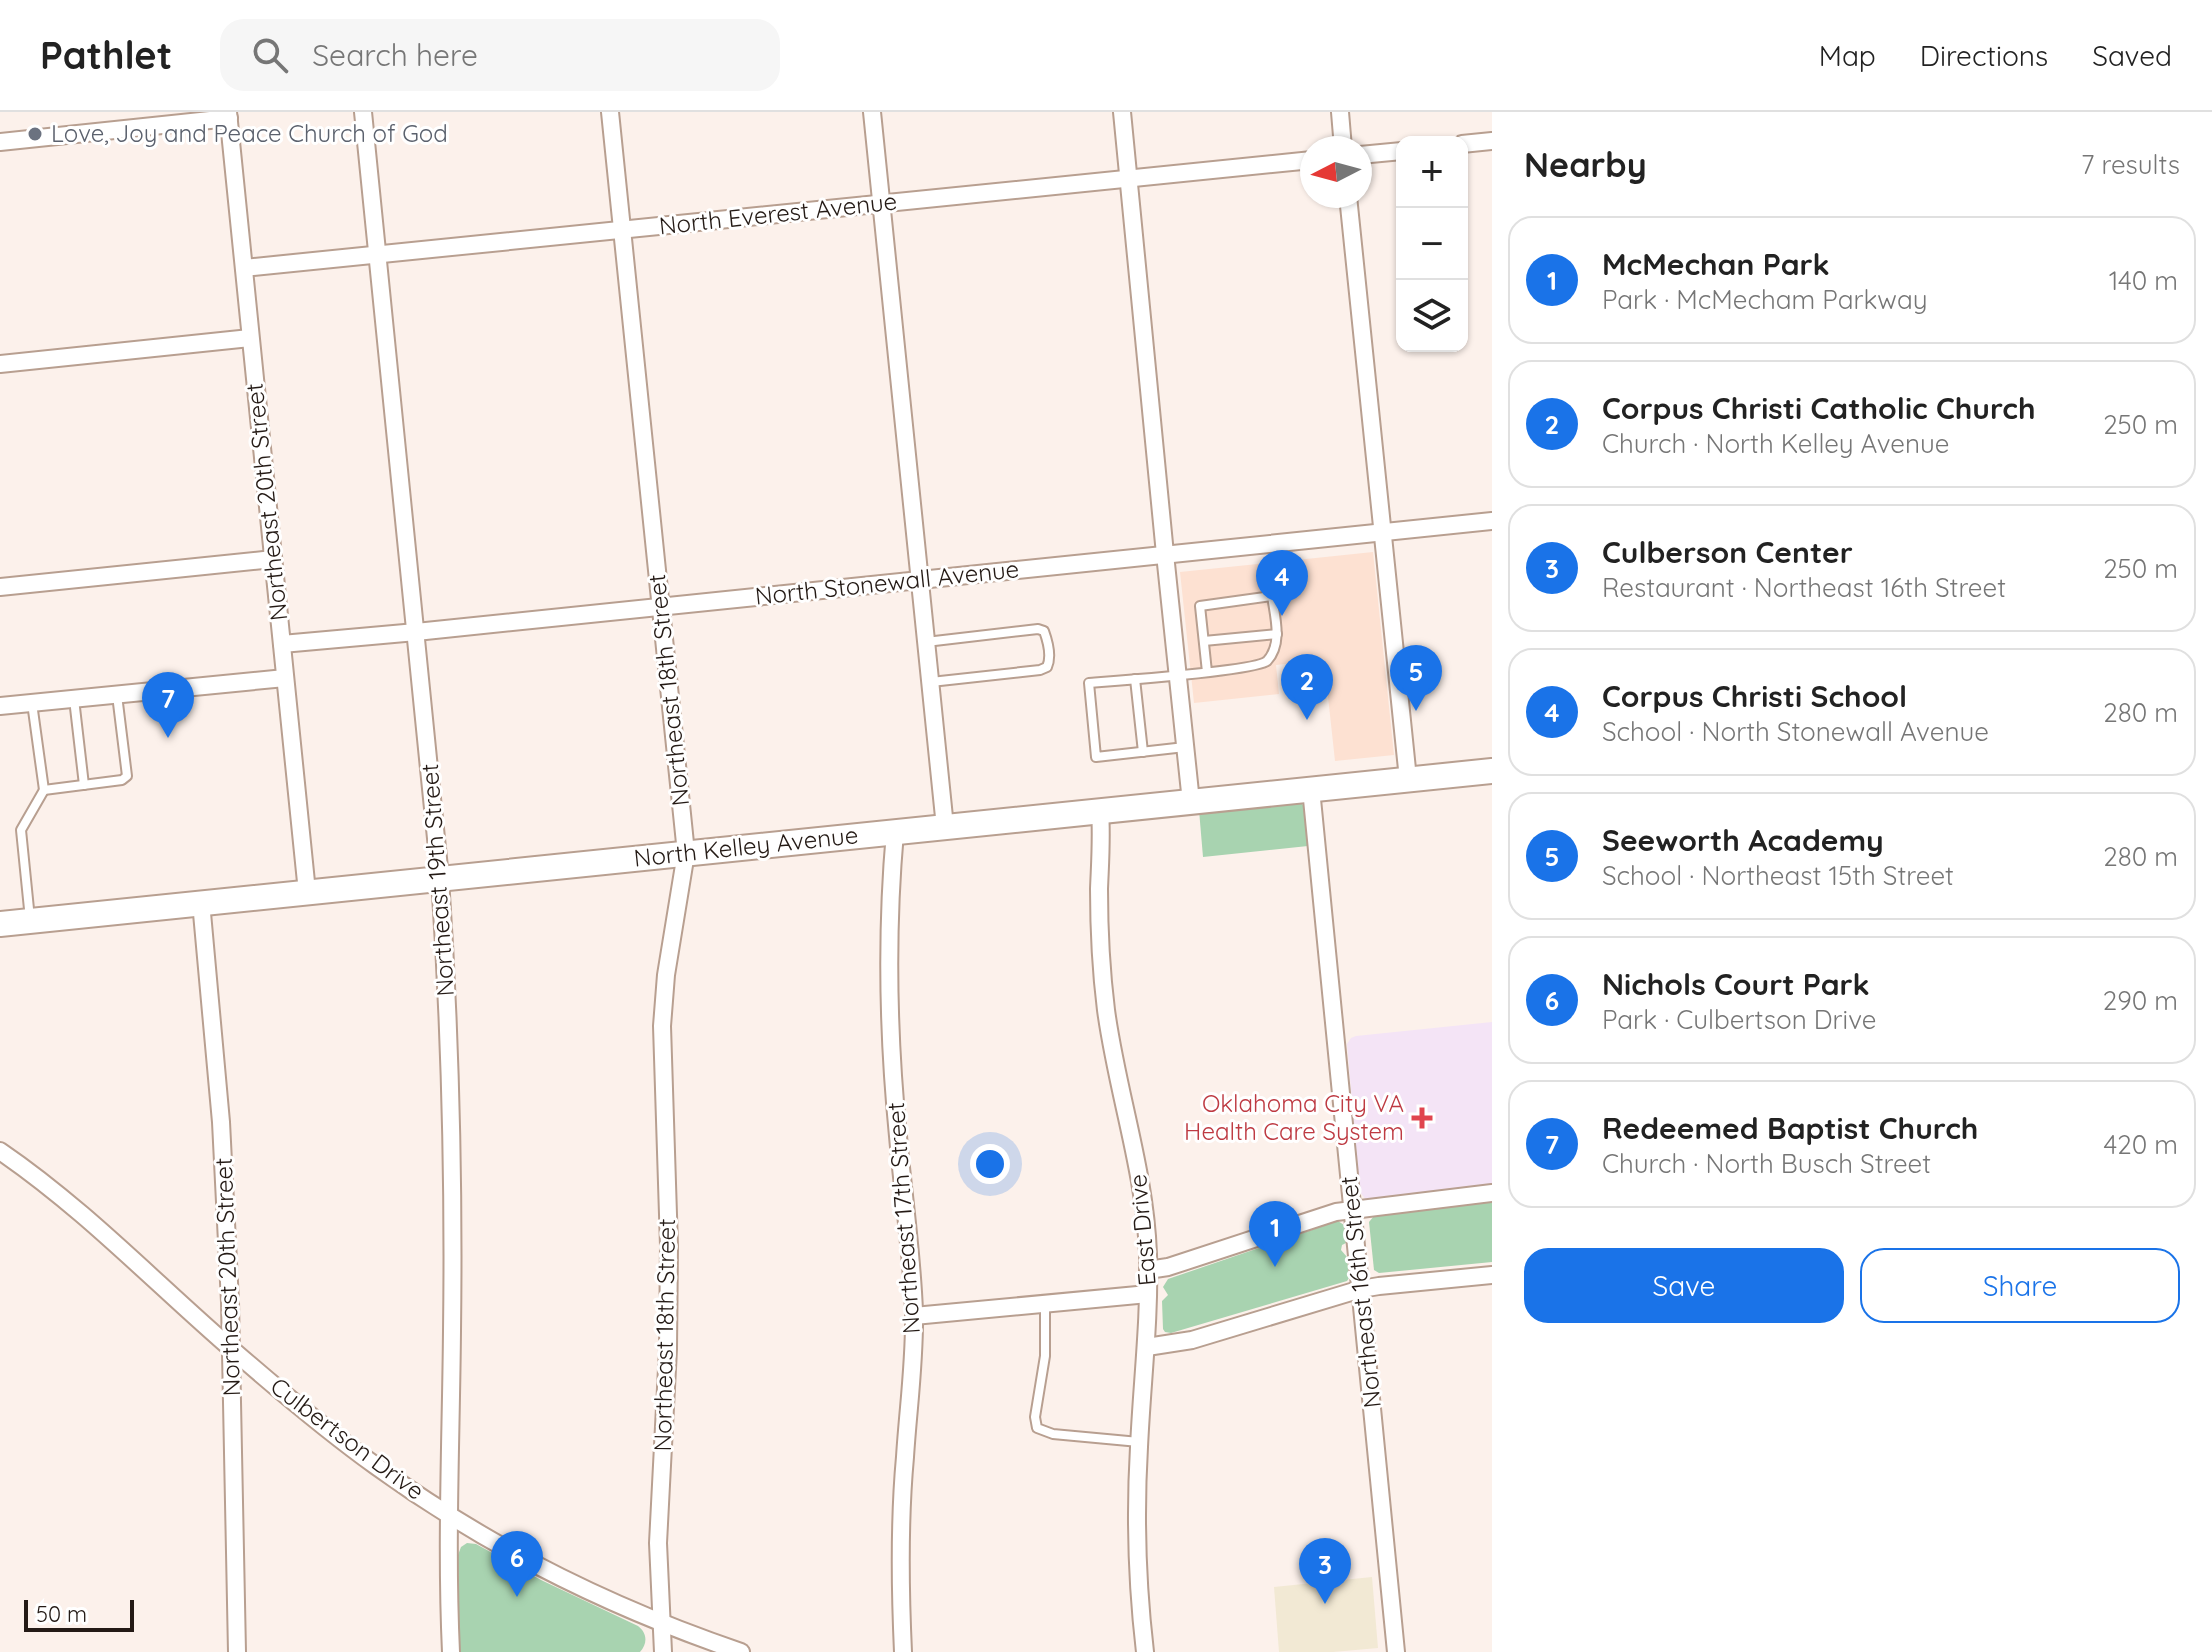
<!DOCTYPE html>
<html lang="en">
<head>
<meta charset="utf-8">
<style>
	:root { --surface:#fff; --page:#f6f6f6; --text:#222; --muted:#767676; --line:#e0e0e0; --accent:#1a73e8 }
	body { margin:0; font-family:Quicksand,sans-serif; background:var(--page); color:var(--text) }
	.controls { position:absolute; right:24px; top:24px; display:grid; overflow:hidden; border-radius:16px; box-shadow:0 2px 6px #0004 }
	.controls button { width:72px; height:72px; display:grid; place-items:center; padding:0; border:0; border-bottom:2px solid var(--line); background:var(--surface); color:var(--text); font:40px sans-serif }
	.compass { position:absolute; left:1300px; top:24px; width:72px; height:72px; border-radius:50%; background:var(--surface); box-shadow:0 2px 6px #0004; rotate:264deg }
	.scale { position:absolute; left:24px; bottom:20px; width:110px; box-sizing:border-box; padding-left:8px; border:4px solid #241a15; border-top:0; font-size:22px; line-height:28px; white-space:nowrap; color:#241a15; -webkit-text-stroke:6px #fff; paint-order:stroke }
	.you { position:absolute; left:990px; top:1052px; width:28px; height:28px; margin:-20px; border:6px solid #fff; border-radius:50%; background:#1a73e8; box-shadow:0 0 0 12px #1a73e833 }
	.badge { display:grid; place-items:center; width:52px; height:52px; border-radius:50%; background:var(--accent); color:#fff; font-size:26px; font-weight:700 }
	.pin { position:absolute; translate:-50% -66px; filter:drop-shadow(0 2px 4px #0008) }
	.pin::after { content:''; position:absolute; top:42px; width:28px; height:24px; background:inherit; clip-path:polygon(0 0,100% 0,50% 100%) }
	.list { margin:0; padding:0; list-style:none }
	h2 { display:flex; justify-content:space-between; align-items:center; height:104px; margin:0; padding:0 32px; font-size:34px }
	h2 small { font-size:26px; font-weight:400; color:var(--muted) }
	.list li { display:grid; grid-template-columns:52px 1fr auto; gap:24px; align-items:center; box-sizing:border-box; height:128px; margin:0 16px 16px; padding:0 16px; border:2px solid var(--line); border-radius:24px }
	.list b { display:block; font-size:30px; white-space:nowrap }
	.list p { margin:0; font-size:26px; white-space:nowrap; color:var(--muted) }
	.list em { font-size:26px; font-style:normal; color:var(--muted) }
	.actions { display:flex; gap:16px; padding:24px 32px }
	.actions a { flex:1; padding:18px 0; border:2px solid var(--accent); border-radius:24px; text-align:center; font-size:28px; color:var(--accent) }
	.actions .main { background:var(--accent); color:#fff }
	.icon { flex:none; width:44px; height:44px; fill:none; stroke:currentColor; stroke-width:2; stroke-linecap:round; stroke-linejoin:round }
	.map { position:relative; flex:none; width:1492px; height:1540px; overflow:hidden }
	header { display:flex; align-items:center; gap:48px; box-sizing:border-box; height:112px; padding:0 40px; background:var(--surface); border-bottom:2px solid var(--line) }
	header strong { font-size:38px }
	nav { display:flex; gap:44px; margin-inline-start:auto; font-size:28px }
	.search { width:560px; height:72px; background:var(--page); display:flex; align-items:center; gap:20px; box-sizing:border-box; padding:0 28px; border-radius:24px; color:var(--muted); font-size:30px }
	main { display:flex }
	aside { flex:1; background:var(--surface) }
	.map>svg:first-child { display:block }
	.commercial { fill:#f2e9d4 }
	.built { fill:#fde1d2 }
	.medical { fill:#f4e4f6 }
	.green { fill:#a8d3b0 }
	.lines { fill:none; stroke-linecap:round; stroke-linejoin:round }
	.lane-casing { stroke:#b89f90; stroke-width:12 }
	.street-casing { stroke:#b89f90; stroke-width:20 }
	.secondary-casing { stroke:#b89f90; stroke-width:28 }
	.lane { stroke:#fff; stroke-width:8 }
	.street { stroke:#fff; stroke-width:16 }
	.secondary { stroke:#fff; stroke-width:24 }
	.worship-dot { fill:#6b7280; stroke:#fff; stroke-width:3 }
	.health-dot { fill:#e0444e; stroke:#fff; stroke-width:3 }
	.labels { text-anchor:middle; stroke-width:6; stroke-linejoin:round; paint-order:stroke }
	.worship-label { font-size:24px; fill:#5b616d; stroke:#fff; text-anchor:start }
	.street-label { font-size:24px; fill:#241a15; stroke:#fff }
	.health-label { font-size:24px; fill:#be3a42; stroke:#fff; text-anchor:end }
</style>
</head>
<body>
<header>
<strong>Pathlet</strong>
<div class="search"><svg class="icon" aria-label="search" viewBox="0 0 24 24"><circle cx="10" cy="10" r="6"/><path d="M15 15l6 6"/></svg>Search here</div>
<nav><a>Map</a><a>Directions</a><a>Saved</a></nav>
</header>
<main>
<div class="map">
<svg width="1492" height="1540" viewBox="0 0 1492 1540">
	<rect width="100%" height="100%" fill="#fcf1eb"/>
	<!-- commercial -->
	<path class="commercial" d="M 1372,1465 L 1378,1536 L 1333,1540 L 1279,1540 L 1274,1475 Z"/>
	<!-- built -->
	<path class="built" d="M 1373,440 L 1394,643 L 1335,649 L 1324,548 L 1276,553 L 1279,582 L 1194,591 L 1180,460 Z"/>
	<!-- medical -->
	<path class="medical" d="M 1492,910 L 1492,1073 L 1366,1088 L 1360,1080 L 1347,932 L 1351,926 L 1356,924 Z"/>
	<!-- green -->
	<g class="green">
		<path d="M 1298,688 L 1305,695 L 1308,734 L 1203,745 L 1199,698 Z"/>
		<path d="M 1492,1089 L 1492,1150 L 1379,1161 L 1374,1158 L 1369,1110 L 1374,1104 Z"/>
		<path d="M 1338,1109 L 1344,1113 L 1346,1131 L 1342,1133 L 1341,1138 L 1347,1145 L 1349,1166 L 1347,1169 L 1171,1221 L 1165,1220 L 1163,1217 L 1162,1189 L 1168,1183 L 1163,1175 L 1168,1167 Z"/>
		<path d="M 467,1431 L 476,1432 L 541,1468 L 638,1514 C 647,1521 648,1531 640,1540 L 459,1540 L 458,1443 L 461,1435 Z"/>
	</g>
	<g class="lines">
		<!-- lane casing -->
		<g class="lane-casing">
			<g id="lane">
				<path d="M 1204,529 L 1277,522"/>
				<path d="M 926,530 L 1038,517 L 1044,519 C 1048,530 1052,544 1047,555 L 1040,558 L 931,570"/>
				<path d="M 1135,567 L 1143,640"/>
				<path d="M 74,587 L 84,673"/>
				<path d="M 32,591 L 44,678 L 122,668 L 127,664 L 117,583"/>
				<path d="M 1185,635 L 1096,645 L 1089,571 C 1114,569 1256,559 1267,549 C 1283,532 1275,505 1272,484 L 1200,494 L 1207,560"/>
				<path d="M 30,807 L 21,718 L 44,678"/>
				<path d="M 1045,1191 L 1045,1244 L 1035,1305 L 1037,1316 L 1053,1322 L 1139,1330"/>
			</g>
		</g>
		<!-- street casing -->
		<g class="street-casing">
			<g id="street">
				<path d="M 228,0 L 307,780"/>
				<path d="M 363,0 L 440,766 C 450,917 454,1068 452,1219 C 451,1326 446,1433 451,1540"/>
				<path d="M 610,0 L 686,741 L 666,863 L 662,914 L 669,1134 L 668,1237 L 658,1431 L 663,1540"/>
				<path d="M 872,0 L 945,715"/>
				<path d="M 1122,0 L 1165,442 L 1191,690"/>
				<path d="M 1340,0 L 1343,36"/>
				<path d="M 0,30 L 229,6"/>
				<path d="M 1462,32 L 1492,29"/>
				<path d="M 1360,43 L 1402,39"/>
				<path d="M 1348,84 L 1408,667"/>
				<path d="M 244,156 L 1312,48"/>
				<path d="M 0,252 L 250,226"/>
				<path d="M 0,475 L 273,447"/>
				<path d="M 282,532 L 416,520 L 1492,409"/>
				<path d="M 0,594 L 285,566"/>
				<path d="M 1311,677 L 1396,1540"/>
				<path d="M 1100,699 C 1102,725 1100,751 1099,777 C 1099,817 1101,858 1106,898 C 1117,980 1145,1058 1148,1142 C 1150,1206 1142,1270 1139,1335 C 1135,1403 1137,1472 1145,1540"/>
				<path d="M 895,720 C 886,821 888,923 898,1024 C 903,1083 912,1141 914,1200 C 915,1249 908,1297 905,1345 C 899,1410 900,1475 903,1540"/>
				<path d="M 201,790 L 221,1010 L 230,1190 L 237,1540"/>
				<path d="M 0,1039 C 85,1097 157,1173 235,1240 C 280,1279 327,1319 376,1354 C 488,1435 611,1496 741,1540"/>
				<path d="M 1148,1158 L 1168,1155 L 1336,1100 L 1492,1081"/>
				<path d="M 914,1204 L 1148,1182"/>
				<path d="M 1147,1235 L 1192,1228 L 1361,1177 L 1379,1174 L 1492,1163"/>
			</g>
		</g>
		<!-- secondary casing -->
		<g class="secondary-casing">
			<path id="secondary" d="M 0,812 L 1492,659"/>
		</g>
		<!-- lane -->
		<use href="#lane" class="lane"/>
		<!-- street -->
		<use href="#street" class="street"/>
		<!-- secondary -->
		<use href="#secondary" class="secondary"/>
	</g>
	<!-- markers -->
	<circle class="worship-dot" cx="35" cy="22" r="8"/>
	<path class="health-dot" d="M1418 994h8v8h8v8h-8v8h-8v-8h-8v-8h8z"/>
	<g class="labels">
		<!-- worship labels -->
		<g class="worship-label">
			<text x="51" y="30">Love, Joy and Peace Church of God</text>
		</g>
		<!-- street labels -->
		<g class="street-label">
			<text transform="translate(778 102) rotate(-6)" y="8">North Everest Avenue</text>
			<text transform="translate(267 390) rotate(-96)" y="8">Northeast 20th Street</text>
			<text transform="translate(887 471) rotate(-6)" y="8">North Stonewall Avenue</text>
			<text transform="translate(669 578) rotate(-96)" y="8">Northeast 18th Street</text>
			<text transform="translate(746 735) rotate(-6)" y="8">North Kelley Avenue</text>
			<text transform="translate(438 768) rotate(-94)" y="8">Northeast 19th Street</text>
			<text transform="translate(904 1106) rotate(-94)" y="8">Northeast 17th Street</text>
			<text transform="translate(1143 1118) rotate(-95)" y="8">East Drive</text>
			<text transform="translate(228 1165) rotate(-92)" y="8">Northeast 20th Street</text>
			<text transform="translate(1361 1180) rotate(-96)" y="8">Northeast 16th Street</text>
			<text transform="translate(665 1223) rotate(-89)" y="8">Northeast 18th Street</text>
			<text transform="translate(347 1327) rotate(37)" y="8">Culbertson Drive</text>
		</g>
		<!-- health labels -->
		<g class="health-label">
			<text x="1404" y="1000">Oklahoma City VA<tspan x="1404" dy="28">Health Care System</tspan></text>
		</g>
	</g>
</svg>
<div class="controls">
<button>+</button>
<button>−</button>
<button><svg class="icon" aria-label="layers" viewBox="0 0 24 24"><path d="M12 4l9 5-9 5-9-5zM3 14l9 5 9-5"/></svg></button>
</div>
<svg class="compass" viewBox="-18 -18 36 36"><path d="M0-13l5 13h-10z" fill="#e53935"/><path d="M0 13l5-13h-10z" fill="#767676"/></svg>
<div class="scale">50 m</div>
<div class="you"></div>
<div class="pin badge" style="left:1275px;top:1155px">1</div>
<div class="pin badge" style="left:1307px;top:608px">2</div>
<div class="pin badge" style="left:1325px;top:1492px">3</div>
<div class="pin badge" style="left:1282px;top:504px">4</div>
<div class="pin badge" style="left:1416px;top:599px">5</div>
<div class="pin badge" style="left:517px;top:1485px">6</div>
<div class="pin badge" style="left:168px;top:626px">7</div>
</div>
<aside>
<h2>Nearby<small>7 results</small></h2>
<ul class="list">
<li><span class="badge">1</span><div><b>McMechan Park</b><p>Park · McMecham Parkway</p></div><em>140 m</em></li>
<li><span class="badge">2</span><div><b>Corpus Christi Catholic Church</b><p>Church · North Kelley Avenue</p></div><em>250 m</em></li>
<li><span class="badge">3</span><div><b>Culberson Center</b><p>Restaurant · Northeast 16th Street</p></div><em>250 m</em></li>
<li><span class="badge">4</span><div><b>Corpus Christi School</b><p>School · North Stonewall Avenue</p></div><em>280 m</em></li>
<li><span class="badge">5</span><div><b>Seeworth Academy</b><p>School · Northeast 15th Street</p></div><em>280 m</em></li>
<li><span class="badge">6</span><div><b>Nichols Court Park</b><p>Park · Culbertson Drive</p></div><em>290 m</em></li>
<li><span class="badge">7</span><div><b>Redeemed Baptist Church</b><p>Church · North Busch Street</p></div><em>420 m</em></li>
</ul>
<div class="actions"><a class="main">Save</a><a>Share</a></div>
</aside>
</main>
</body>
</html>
